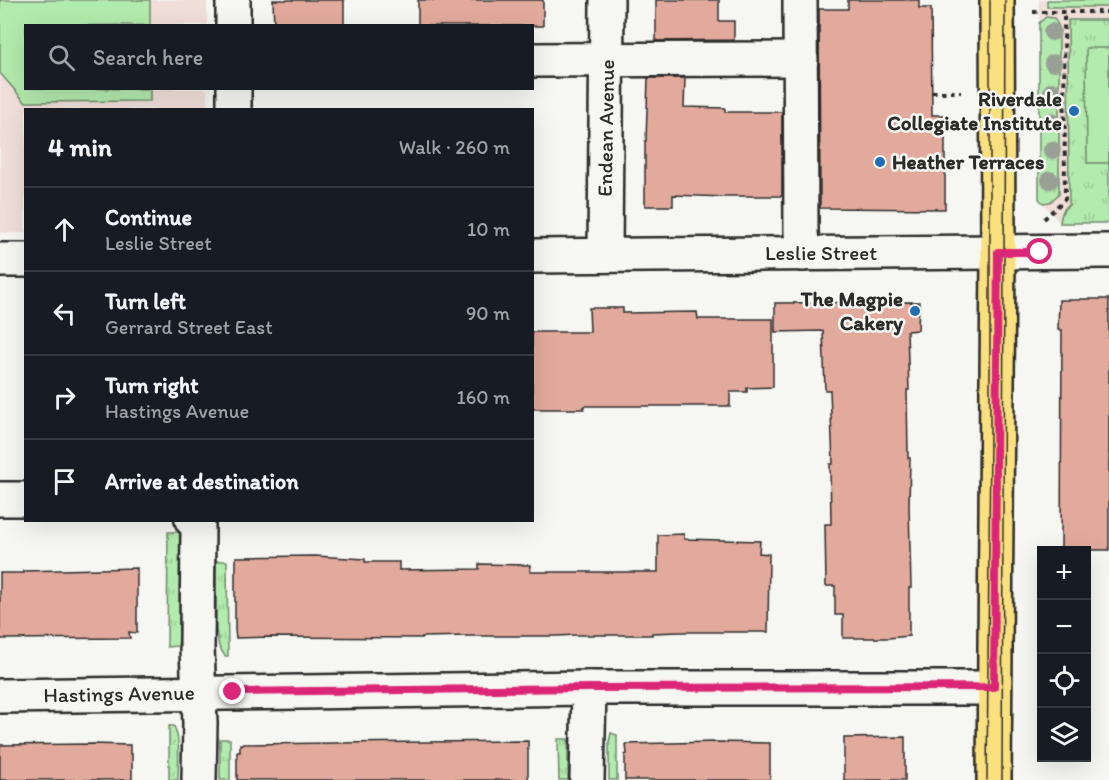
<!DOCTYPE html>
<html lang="en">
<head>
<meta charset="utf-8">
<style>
	:root { --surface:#171b24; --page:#242831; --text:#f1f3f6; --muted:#9ea1a6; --line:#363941 }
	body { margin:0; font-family:Itim,sans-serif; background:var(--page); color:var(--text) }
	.controls { position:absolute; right:18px; bottom:18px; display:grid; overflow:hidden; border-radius:0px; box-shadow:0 6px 24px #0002 }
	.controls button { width:54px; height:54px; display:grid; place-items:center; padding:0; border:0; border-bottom:2px solid var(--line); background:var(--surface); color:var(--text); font:30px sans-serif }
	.stop { position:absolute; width:18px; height:18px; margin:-14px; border:4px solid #db2777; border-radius:50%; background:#fff }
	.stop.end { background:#db2777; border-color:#fff; box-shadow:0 2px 6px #0008 }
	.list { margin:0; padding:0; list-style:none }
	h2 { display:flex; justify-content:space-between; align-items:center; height:78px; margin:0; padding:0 24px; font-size:26px }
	h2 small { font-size:20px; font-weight:400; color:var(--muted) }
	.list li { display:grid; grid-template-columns:39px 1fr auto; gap:18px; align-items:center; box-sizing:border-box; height:84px; padding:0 24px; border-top:2px solid var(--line) }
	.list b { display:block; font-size:22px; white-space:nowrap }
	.list p { margin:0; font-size:20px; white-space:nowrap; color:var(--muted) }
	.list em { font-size:20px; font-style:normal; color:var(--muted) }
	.icon { flex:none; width:33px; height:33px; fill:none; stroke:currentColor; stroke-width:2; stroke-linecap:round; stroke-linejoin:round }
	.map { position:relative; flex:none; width:1109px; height:780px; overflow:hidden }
	.search { position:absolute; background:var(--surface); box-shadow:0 6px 24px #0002; left:24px; top:24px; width:510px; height:66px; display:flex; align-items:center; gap:15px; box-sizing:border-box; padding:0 21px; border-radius:0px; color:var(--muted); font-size:22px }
	.panel { position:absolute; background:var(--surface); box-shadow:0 6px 24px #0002; left:24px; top:108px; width:510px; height:414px; border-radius:0px }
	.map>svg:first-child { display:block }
	.built { fill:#f0dfd8 }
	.grass { fill:url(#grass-tufts); stroke:#6f8a6c; stroke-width:1.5 }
	.pitch { fill:#b3eaad; stroke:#6f8a6c; stroke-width:1.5 }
	.building { fill:#e2aa9c; stroke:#2b2b2b; stroke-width:1.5 }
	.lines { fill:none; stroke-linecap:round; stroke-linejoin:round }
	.minor-casing { stroke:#2b2b2b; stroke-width:38 }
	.major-casing { stroke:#2b2b2b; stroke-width:38 }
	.path { stroke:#2b2b2b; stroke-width:4; stroke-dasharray:4.5 4.5; stroke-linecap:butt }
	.minor { stroke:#f6f6f2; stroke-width:33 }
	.major { stroke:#fbe080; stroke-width:33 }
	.tram { stroke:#2b2b2b; stroke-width:1.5 }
	.tree { fill:#99a197 }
	.route { stroke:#db2777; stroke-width:8 }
	.poi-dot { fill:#1f6fb2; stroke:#f6f6f2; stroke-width:2 }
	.labels { text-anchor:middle; stroke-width:5; stroke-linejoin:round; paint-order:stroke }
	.poi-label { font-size:21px; font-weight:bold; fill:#2b2b2b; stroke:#f6f6f2; text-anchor:end }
	.street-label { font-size:21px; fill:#2b2b2b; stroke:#f6f6f2 }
</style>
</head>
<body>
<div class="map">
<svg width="1109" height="780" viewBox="0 0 1109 780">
	<defs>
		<pattern id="grass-tufts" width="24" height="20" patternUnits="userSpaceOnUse" patternTransform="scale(1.5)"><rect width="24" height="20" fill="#b3eaad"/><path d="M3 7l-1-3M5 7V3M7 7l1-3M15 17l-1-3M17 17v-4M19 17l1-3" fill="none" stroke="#9ac995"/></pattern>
	</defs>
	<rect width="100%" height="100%" fill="#f6f6f2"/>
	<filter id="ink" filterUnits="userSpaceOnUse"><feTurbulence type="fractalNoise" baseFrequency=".0167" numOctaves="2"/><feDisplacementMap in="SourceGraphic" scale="12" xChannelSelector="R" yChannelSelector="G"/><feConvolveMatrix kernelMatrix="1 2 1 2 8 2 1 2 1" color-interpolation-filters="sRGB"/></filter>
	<g filter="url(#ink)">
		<!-- built -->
		<g class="built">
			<path d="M 0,0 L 207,0 L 207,25 L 26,26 L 26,88 L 207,89 L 207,109 L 26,110 L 25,233 L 0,233 Z"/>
			<path d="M 1039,0 L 1109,0 L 1109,223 L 1060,223 L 1039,199 Z"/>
		</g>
		<!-- grass -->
		<g class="grass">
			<path d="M 1046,17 L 1054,18 L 1059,27 L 1059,194 L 1050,202 L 1043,203 L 1039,199 L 1039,23 Z"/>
			<path d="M 1068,20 L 1109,20 L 1109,223 L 1060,223 C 1061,215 1062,209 1069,205 Z"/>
			<path d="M 168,532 L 180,532 L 179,636 L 178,646 L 167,647 Z"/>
			<path d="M 216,561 L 227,561 L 228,656 L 225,656 L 219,647 L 216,629 Z"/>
			<path d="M 169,726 L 174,726 C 181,741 178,763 178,780 L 169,780 Z"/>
			<path d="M 611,733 L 617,735 L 617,780 L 609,780 L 609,742 Z"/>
			<rect x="220" y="739" width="10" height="41"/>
			<path d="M 558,739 L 568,739 L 568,780 L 559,780 Z"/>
		</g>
		<!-- pitch -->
		<g class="pitch">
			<path d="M 0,0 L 150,0 L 150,25 L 26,26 L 26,88 L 150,89 L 150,101 L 25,102 L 0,73 Z"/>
			<rect x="1047" y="0" width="62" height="7"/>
			<path d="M 1086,48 L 1109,48 L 1109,163 L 1087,163 Z"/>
		</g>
		<!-- building -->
		<g class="building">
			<path d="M 273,0 L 344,0 L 344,26 L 274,26 Z"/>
			<rect x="418" y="0" width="125" height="26"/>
			<path d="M 656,0 L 719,0 L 719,21 L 734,21 L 734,40 L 656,41 Z"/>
			<path d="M 848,0 L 919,0 L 919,8 L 931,8 L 932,115 L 945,115 L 945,209 L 820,208 L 819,9 L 848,9 Z"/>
			<path d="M 648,78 L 685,78 L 684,107 L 725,108 L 725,112 L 782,112 L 782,196 L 725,196 L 725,197 L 673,195 L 673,206 L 645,206 L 645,141 L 646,141 Z"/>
			<path d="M 1080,299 L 1109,299 L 1109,550 L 1061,550 L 1062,330 L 1058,330 L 1059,300 L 1080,300 Z"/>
			<path d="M 919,302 L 918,330 L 907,331 L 909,390 L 907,390 L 908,458 L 910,458 L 909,506 L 911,588 L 909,588 L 909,636 L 888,638 L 843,638 L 843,615 L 835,615 L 835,586 L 826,586 L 825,524 L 831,524 L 830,464 L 833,464 L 830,390 L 825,390 L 823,331 L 775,332 L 775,303 Z"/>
			<path d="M 589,308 L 623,308 L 623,313 L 697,312 L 698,319 L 773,319 L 773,387 L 747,388 L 747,392 L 730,392 L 730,406 L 584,406 L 584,409 L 532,409 L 532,332 L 590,332 Z"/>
			<path d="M 684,534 L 684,539 L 760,541 L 759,553 L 769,554 L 768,632 L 679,632 L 652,633 L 652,635 L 575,635 L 558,636 L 470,636 L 422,637 L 422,638 L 268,637 L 236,638 L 235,630 L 235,572 L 236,571 L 236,557 L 315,556 L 365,559 L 365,562 L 399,562 L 399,570 L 479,569 L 479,564 L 530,565 L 530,572 L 658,572 L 658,535 Z"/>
			<path d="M 137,568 L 137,633 L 129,632 L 130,638 L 0,639 L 0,573 L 24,573 L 24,571 Z"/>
			<path d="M 905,737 L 905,780 L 844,780 L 844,738 Z"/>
			<path d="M 528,741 L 528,780 L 237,780 L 237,752 L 240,752 L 240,744 Z"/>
			<path d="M 716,742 L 770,743 L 770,780 L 625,780 L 625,755 L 627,754 L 626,744 Z"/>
			<path d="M 92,744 L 130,745 L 130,754 L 132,754 L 132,780 L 0,780 L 0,745 Z"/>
		</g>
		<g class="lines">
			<!-- minor casing -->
			<g class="minor-casing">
				<g id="minor">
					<path d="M 233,0 L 233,26"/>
					<path d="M 800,0 L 801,232 L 803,254"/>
					<path d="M 532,60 L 801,59"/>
					<path d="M 234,88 L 234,110"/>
					<path d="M 605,255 L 607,0"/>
					<path d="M 532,256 L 1109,251"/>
					<path d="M 0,260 L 26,260"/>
					<path d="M 0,499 L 26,499"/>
					<path d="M 192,520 L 198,525 L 197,648 L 200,723 L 199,780"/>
					<path d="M 0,696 L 589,688 L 994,688"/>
					<path d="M 587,780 L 589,688"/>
				</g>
			</g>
			<!-- major casing -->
			<g class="major-casing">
				<path id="major" d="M 994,780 L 998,252 L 997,0"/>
			</g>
			<!-- path -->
			<g class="path">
				<path d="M 1033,12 L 1109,12"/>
				<path d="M 932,92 L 961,92"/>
				<path d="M 1044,219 L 1065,199 L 1064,12"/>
			</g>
			<!-- minor -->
			<use href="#minor" class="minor"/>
			<!-- major -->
			<use href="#major" class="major"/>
			<!-- tram -->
			<g class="tram">
				<path d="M 987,780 L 990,435 L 990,0"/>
				<path d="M 1002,780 L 1005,0"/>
			</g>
		</g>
		<!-- trees -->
		<g class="tree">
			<circle cx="1052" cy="32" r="9"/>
			<circle cx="1053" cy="63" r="9"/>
			<circle cx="1052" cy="91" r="9"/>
			<circle cx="1051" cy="121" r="9"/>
			<circle cx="1052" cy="150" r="9"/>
			<circle cx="1050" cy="180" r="9"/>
		</g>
	</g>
	<g class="lines" filter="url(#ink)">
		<!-- route -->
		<path class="route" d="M 233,692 L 589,688 L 994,687 L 998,252 L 1040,252"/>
	</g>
	<!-- markers -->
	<g class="poi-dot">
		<circle cx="1074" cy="111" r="6"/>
		<circle cx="880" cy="162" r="6"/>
		<circle cx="915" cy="311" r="6"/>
	</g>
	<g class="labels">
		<!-- poi labels -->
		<g class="poi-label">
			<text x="1062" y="106">Riverdale<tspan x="1062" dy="24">Collegiate Institute</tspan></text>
			<text x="892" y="169" text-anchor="start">Heather Terraces</text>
			<text x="903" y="306">The Magpie<tspan x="903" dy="24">Cakery</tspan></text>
		</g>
		<!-- street labels -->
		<g class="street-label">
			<text transform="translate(606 128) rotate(-89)" y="7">Endean Avenue</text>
			<text x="821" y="260">Leslie Street</text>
			<text transform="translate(119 694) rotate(-1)" y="7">Hastings Avenue</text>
		</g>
	</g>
</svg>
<div class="controls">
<button>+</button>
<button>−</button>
<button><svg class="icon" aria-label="locate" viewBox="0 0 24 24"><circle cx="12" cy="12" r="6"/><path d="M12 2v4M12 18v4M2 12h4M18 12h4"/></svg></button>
<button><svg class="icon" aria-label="layers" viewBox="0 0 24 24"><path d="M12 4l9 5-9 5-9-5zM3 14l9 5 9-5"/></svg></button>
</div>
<div class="stop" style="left:1040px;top:252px"></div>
<div class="stop end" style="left:233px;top:692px"></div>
<div class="search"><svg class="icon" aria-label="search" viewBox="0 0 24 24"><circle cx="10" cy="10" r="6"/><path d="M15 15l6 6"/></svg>Search here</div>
<section class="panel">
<h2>4 min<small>Walk · 260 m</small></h2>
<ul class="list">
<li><svg class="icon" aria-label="ahead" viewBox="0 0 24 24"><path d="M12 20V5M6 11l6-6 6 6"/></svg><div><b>Continue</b><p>Leslie Street</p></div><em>10 m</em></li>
<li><svg class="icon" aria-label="left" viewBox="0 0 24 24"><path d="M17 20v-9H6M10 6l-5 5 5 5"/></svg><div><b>Turn left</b><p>Gerrard Street East</p></div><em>90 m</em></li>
<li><svg class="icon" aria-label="right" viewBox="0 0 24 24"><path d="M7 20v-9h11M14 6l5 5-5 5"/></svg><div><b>Turn right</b><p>Hastings Avenue</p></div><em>160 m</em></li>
<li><svg class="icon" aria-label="arrive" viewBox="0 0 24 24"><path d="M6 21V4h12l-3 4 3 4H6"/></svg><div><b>Arrive at destination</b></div></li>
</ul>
</section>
</div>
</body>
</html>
